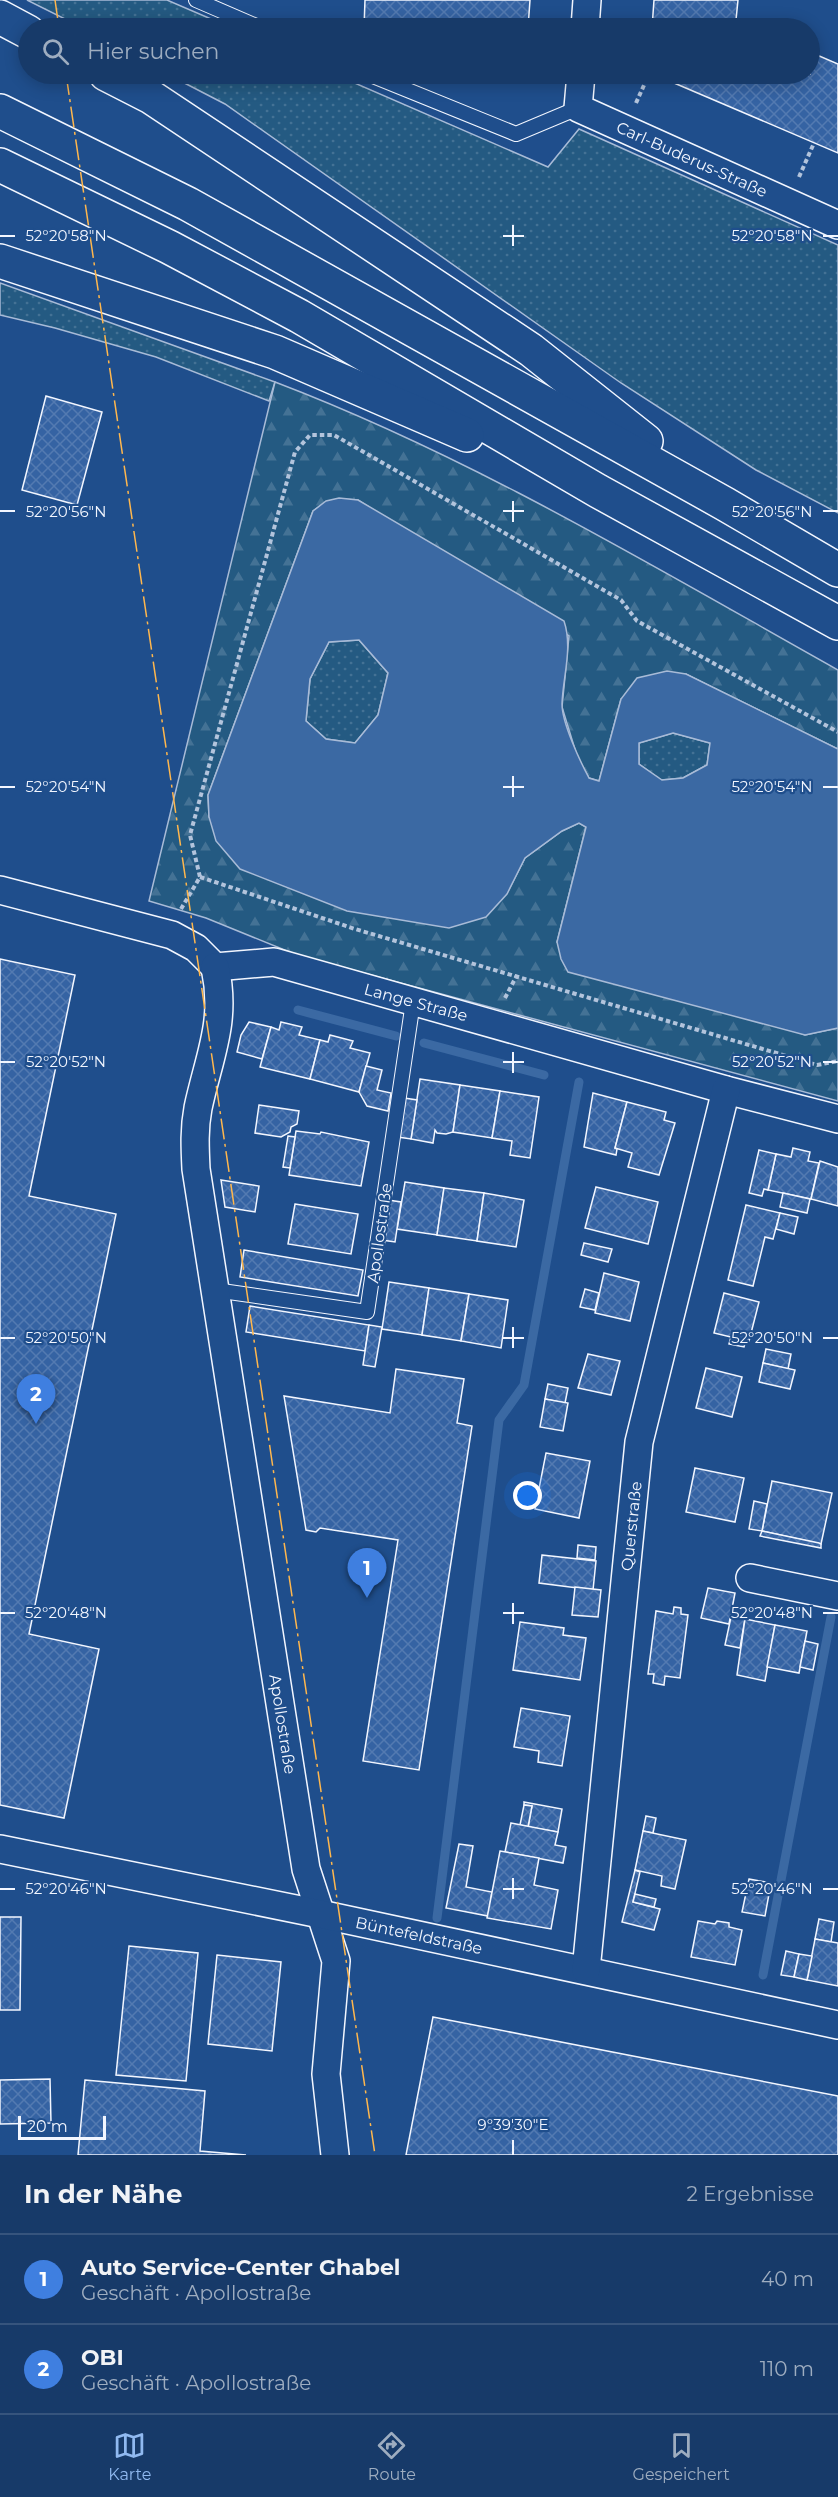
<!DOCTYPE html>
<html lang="de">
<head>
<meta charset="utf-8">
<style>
	:root { --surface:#173a69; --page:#244571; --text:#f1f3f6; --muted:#9eadc0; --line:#36547d; --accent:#90b9f0 }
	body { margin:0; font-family:Montserrat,sans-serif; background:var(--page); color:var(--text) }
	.scale { position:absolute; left:18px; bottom:15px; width:88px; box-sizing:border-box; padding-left:6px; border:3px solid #f2f6ff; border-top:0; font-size:16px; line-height:21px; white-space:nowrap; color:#f2f6ff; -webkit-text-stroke:4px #1f4e8c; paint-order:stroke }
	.you { position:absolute; left:528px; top:1496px; width:21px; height:21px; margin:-15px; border:4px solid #fff; border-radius:50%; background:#1a73e8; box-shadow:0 0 0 9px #1a73e833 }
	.badge { display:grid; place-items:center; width:39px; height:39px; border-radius:50%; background:var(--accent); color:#fff; font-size:20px; font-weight:700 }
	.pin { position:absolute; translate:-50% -50px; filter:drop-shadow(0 2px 3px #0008) }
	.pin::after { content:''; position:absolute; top:32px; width:21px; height:18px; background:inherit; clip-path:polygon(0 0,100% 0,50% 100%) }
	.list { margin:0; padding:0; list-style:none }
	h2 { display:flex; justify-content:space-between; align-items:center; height:78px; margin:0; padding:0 24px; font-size:26px }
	h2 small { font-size:20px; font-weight:400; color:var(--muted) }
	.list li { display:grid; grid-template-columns:39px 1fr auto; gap:18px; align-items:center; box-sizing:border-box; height:90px; padding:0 24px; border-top:2px solid var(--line) }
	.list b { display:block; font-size:22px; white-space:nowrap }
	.list p { margin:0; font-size:20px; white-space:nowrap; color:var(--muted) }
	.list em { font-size:20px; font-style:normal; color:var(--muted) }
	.icon { flex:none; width:33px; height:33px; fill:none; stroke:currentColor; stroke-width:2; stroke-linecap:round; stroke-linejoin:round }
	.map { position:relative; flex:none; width:838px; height:2155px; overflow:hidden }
	.search { position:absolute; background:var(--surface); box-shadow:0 3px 15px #0003; left:18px; right:18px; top:18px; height:66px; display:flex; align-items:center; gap:15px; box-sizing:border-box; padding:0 21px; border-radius:33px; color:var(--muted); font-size:22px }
	.sheet { height:258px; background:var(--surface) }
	nav { display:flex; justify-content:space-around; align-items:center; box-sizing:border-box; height:84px; border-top:2px solid var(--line); background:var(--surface); font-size:16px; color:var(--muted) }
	nav a { display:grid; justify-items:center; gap:3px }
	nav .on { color:var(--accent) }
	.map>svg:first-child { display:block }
	.grass { fill:url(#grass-dots); stroke:#a8bbd7; stroke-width:1.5 }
	.forest { fill:url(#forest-firs); stroke:#a8bbd7; stroke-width:1.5 }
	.water { fill:#3b69a3; stroke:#a8bbd7; stroke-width:1.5; fill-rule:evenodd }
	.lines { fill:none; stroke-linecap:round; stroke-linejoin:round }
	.stream { stroke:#3b69a3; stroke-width:9 }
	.building { fill:url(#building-cross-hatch); stroke:#f2f6ff; stroke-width:1.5 }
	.service-casing { stroke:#f2f6ff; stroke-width:16 }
	.minor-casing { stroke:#f2f6ff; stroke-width:30 }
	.trunk-casing { stroke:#f2f6ff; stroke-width:36 }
	.path { stroke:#b3c4dc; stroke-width:4; stroke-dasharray:4.5 3; stroke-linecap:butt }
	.service { stroke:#1f4e8c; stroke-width:14 }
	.minor { stroke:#1f4e8c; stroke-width:27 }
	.trunk { stroke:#1f4e8c; stroke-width:33 }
	.power { stroke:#ffb74d; stroke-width:1.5; stroke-dasharray:21 4.5 3 4.5; stroke-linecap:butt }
	.ticks { fill:none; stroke:#f2f6ff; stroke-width:2 }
	.labels { text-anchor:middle; stroke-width:4.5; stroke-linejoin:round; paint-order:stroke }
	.street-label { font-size:16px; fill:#f2f6ff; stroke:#1f4e8c }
	.ticks-label { font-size:15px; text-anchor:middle; fill:#f2f6ff; stroke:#1f4e8c; stroke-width:4.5; stroke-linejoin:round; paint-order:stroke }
</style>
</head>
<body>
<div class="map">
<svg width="838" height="2155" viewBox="0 0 838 2155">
	<defs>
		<pattern id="grass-dots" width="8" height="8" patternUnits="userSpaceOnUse" patternTransform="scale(1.5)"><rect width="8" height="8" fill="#245a82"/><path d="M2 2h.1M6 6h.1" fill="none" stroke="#447295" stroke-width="1.8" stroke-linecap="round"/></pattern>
		<pattern id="forest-firs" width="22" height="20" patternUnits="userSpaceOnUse" patternTransform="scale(1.5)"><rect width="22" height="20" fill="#245a82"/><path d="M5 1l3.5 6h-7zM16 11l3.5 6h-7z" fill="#447295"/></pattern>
		<pattern id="building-cross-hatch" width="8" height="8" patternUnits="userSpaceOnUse" patternTransform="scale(1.5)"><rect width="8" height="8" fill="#3563a3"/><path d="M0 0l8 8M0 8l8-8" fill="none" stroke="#537ab1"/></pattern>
	</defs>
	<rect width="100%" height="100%" fill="#1f4e8c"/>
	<!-- grass -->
	<g class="grass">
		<path d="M 27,0 L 167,0 L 232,28 L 83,28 Z"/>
		<path d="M 167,74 L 334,74 L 548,167 L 579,129 L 838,245 L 838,513 L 756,470 L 621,383 L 225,104 Z"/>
		<path d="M 0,283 L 275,382 L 269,401 L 156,357 L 55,328 L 0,315 Z"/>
		<path d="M 359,640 L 388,673 L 378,715 L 355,743 L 326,739 L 306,721 L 310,679 L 329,642 Z"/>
		<path d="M 673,733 L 710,743 L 707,765 L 683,778 L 661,780 L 639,764 L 639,743 Z"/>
	</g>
	<!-- forest -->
	<path class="forest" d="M 275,382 C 472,457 654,567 838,670 L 838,749 L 686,674 L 621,699 L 599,781 L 589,778 L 577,756 L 562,707 L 569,636 L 358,500 C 337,498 330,498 313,511 L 208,795 L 209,817 L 507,893 L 525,858 L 562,831 L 579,823 L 586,827 L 557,942 L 805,1035 L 838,1028 L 838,1101 L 297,955 L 206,918 L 149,901 Z"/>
	<!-- water -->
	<path class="water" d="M 339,498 L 358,500 L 564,621 C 573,648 563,676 562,704 C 562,723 580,761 589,778 L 599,781 L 621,699 L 637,678 L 667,671 L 686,674 L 838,749 L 838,1028 L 805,1035 L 568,972 L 561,959 L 557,942 L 586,827 L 579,823 L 562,831 L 525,858 L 507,894 L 486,917 L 449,928 L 347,911 L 240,869 L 216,841 L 209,817 L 208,795 L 313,511 L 326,501 ZM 359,640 L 388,673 L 378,715 L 355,743 L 326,739 L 306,721 L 310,679 L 329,642 ZM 673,733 L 710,743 L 707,765 L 683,778 L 662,780 L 639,764 L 639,743 Z"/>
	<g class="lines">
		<!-- stream -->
		<g class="stream">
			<path d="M 298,1010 L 396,1036"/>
			<path d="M 424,1043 L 544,1075"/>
			<path d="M 437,1918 L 499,1420 L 524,1385 L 579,1082"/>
			<path d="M 763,1975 L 831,1617"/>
		</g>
	</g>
	<!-- building -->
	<g class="building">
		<path d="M 365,0 L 530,0 L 528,28 L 364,28 Z"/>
		<path d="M 654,0 L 738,0 L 736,20 L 756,28 L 652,28 Z"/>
		<path d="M 810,52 L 838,64 L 838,153 L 653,74 L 810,74 Z"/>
		<path d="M 46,396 L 102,412 L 77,505 L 22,490 Z"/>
		<path d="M 0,959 L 75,975 L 29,1196 L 116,1214 L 29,1634 L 99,1649 L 64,1818 L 0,1805 Z"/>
		<path d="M 249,1022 L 271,1027 L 262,1059 L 237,1052 L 241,1035 Z"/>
		<path d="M 281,1022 L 302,1027 L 299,1035 L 320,1040 L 310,1079 L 260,1067 L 271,1027 L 279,1030 Z"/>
		<path d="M 330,1035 L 353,1041 L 350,1048 L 370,1053 L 359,1092 L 310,1079 L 320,1040 L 328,1042 Z"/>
		<path d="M 366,1066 L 382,1070 L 377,1090 L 391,1093 L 388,1111 L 367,1106 L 359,1092 Z"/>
		<path d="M 420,1079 L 460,1085 L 453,1132 L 446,1134 L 437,1133 L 435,1130 L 433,1143 L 411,1139 Z"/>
		<path d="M 460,1085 L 500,1091 L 492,1138 L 453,1132 Z"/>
		<path d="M 500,1091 L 539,1097 L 530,1158 L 510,1155 L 512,1141 L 492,1138 Z"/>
		<path d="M 593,1093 L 627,1102 L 615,1148 L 617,1149 L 616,1155 L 584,1147 Z"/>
		<path d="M 404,1098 L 417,1100 L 411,1139 L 398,1137 Z"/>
		<path d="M 627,1102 L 666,1112 L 664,1120 L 675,1123 L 659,1175 L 628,1167 L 632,1153 L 615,1148 Z"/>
		<path d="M 259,1105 L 299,1111 L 297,1124 L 291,1127 L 290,1132 L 281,1137 L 255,1133 Z"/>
		<path d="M 296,1131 L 320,1134 L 321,1132 L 369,1142 L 361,1186 L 289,1175 Z"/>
		<path d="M 288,1136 L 295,1137 L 290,1168 L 283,1167 Z"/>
		<path d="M 793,1148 L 810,1152 L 808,1161 L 819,1163 L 811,1199 L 768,1190 L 776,1154 L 791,1157 Z"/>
		<path d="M 759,1150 L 776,1154 L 768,1190 L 764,1189 L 762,1196 L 749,1193 Z"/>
		<path d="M 820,1161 L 838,1167 L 838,1206 L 811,1199 Z"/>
		<path d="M 221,1180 L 259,1186 L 255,1212 L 225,1207 Z"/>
		<path d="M 405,1182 L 444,1188 L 437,1235 L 397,1229 Z"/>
		<path d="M 596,1187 L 658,1202 L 648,1244 L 585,1228 Z"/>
		<path d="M 444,1188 L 484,1193 L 477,1241 L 437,1235 Z"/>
		<path d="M 484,1193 L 524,1200 L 516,1247 L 477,1241 Z"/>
		<path d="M 783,1193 L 810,1199 L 807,1213 L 780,1207 Z"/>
		<path d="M 388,1200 L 401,1202 L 395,1242 L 382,1240 Z"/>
		<path d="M 295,1204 L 358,1214 L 351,1254 L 288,1244 Z"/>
		<path d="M 746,1205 L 780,1213 L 773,1239 L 765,1237 L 753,1286 L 728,1280 Z"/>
		<path d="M 780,1213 L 798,1217 L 794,1234 L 776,1229 Z"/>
		<path d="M 584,1243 L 612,1249 L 608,1262 L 581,1255 Z"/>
		<path d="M 244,1250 L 363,1270 L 358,1296 L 240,1277 Z"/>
		<path d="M 604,1273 L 639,1282 L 630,1321 L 595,1313 Z"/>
		<path d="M 389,1282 L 429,1288 L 422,1335 L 382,1329 Z"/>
		<path d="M 429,1288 L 469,1294 L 461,1341 L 422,1335 Z"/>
		<path d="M 585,1289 L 599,1293 L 595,1310 L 580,1307 Z"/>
		<path d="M 724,1293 L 759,1302 L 749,1341 L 746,1340 L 744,1347 L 729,1344 L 731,1337 L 714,1333 Z"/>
		<path d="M 469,1294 L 508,1300 L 501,1348 L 461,1341 Z"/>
		<path d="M 250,1306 L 369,1325 L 365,1351 L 246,1332 Z"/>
		<path d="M 369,1325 L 382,1327 L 375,1367 L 363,1365 Z"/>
		<path d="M 766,1349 L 791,1354 L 788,1369 L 763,1363 Z"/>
		<path d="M 588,1354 L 620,1361 L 611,1395 L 578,1388 Z"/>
		<path d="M 763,1363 L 795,1370 L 790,1389 L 759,1382 Z"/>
		<path d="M 706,1368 L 742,1377 L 732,1417 L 696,1408 Z"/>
		<path d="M 396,1369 L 464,1379 L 457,1423 L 472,1426 L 419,1770 L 363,1761 L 398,1540 L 320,1528 L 316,1532 L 306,1530 L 284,1396 L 390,1413 Z"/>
		<path d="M 548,1384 L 568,1388 L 565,1403 L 545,1399 Z"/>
		<path d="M 545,1399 L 568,1403 L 563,1431 L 540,1427 Z"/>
		<path d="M 546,1453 L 590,1461 L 579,1518 L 535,1509 Z"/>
		<path d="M 695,1468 L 744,1478 L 735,1522 L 686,1512 Z"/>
		<path d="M 772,1481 L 832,1493 L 821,1544 L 762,1531 Z"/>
		<path d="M 754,1501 L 767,1504 L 762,1531 L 749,1529 Z"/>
		<path d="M 762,1531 L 819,1543 L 821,1544 L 821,1548 L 760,1536 Z"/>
		<path d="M 578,1545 L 596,1547 L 595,1560 L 577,1558 Z"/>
		<path d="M 542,1555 L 596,1561 L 593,1590 L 539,1583 Z"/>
		<path d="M 575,1587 L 601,1590 L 598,1617 L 572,1615 Z"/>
		<path d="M 708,1588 L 735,1593 L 729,1624 L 701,1618 Z"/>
		<path d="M 674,1607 L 681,1608 L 681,1614 L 688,1615 L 680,1678 L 665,1676 L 664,1685 L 653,1683 L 654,1674 L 648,1674 L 656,1611 L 673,1614 Z"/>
		<path d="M 731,1617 L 745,1619 L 740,1648 L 725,1645 Z"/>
		<path d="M 745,1619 L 775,1625 L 765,1681 L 737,1675 Z"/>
		<path d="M 520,1622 L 564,1628 L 563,1635 L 586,1638 L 580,1680 L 513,1670 Z"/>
		<path d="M 775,1625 L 807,1631 L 799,1673 L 767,1667 Z"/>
		<path d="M 805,1641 L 818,1644 L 813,1670 L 800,1667 Z"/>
		<path d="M 521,1708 L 570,1716 L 562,1766 L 538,1762 L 539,1751 L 514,1747 Z"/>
		<path d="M 524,1802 L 562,1809 L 558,1832 L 528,1827 L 532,1806 L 524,1805 Z"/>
		<path d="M 524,1805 L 532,1806 L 528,1827 L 520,1825 Z"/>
		<path d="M 646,1816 L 656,1818 L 653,1833 L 643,1831 Z"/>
		<path d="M 511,1823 L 558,1832 L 555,1845 L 566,1847 L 563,1863 L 505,1852 Z"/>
		<path d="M 643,1831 L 686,1840 L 675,1889 L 661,1886 L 662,1876 L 635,1870 Z"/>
		<path d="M 459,1844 L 473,1846 L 466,1887 L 492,1892 L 488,1916 L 446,1908 Z"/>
		<path d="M 500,1851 L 539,1858 L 534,1885 L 558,1890 L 551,1929 L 487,1918 Z"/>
		<path d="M 635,1870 L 640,1872 L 633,1902 L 660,1909 L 654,1930 L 622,1922 Z"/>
		<path d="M 749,1879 L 771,1883 L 765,1916 L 742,1912 Z"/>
		<path d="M 635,1894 L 656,1899 L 654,1907 L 633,1902 Z"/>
		<path d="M 0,1917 L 21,1917 L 20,2010 L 0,2010 Z"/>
		<path d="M 819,1919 L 834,1922 L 831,1942 L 815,1939 Z"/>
		<path d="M 698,1921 L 715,1924 L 717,1921 L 729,1923 L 729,1927 L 742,1930 L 735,1965 L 691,1957 Z"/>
		<path d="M 815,1939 L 838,1943 L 838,1986 L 807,1980 Z"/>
		<path d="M 129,1946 L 198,1953 L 186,2081 L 116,2075 Z"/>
		<path d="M 786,1951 L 799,1954 L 794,1977 L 781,1975 Z"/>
		<path d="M 799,1954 L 812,1956 L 807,1980 L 794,1977 Z"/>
		<path d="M 217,1955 L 281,1962 L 272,2051 L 208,2044 Z"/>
		<path d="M 433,2017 L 838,2096 L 838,2155 L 406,2155 Z"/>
		<path d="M 50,2079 L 51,2123 L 0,2124 L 0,2080 Z"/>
		<path d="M 85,2080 L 205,2091 L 200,2151 L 246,2155 L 78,2155 Z"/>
	</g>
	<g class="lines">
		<!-- service casing -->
		<g class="service-casing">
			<g id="service">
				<path d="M 196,0 L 261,28"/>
				<path d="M 368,74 L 516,134 L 578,108"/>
				<path d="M 215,1290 L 367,1312 L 413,1002"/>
			</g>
		</g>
		<!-- minor casing -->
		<g class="minor-casing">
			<g id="minor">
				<path d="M 585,28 L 587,0"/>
				<path d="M 581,74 L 578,108 L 838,225"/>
				<path d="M 0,890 L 172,935 L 196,948 L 215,967 L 274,962 L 726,1090 L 838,1119"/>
				<path d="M 215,967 C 227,1022 209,1056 198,1108 C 194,1129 195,1148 196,1169 L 306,1869 L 336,1961 L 326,2074 L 335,2155"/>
				<path d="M 750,1578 L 838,1596"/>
				<path d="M 0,1849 L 320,1914 L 838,2025"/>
				<path d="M 586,1970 L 639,1442 L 726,1090"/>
			</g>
		</g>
		<!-- trunk casing -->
		<g class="trunk-casing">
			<g id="trunk">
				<path d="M 0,17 L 28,32"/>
				<path d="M 106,74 L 151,97 L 531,350 L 646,441"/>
				<path d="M 0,111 L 188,204 L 725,504 L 838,570"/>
				<path d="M 0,165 L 169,247 L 299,316 L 598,491 L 838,623"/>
				<path d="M 0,261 L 275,352 L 467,435"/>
			</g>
		</g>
		<!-- path -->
		<g class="path">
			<path d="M 636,103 L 649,74"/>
			<path d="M 799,177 L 814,143"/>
			<path d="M 200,877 L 355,929 L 817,1065 L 838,1061"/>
			<path d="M 181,909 L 200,877 L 190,835 L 295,452 L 310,435 L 334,435 L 621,600 L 637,621 L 838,732"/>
			<path d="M 505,998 L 517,975"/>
		</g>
		<!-- service -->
		<use href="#service" class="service"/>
		<!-- minor -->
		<use href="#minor" class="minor"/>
		<!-- trunk -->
		<use href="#trunk" class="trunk"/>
		<!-- power -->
		<g class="power">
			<path d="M 55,0 L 59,28"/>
			<path d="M 66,74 L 375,2155"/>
		</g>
	</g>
	<!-- ticks -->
	<path class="ticks" d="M 513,225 L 513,246M 0,236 L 15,236M 503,236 L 524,236M 823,236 L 838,236M 513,501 L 513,522M 0,511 L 15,511M 503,511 L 524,511M 823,511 L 838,511M 513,776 L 513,797M 0,787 L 15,787M 503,787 L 524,787M 823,787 L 838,787M 513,1052 L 513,1073M 0,1062 L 15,1062M 503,1062 L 524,1062M 823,1062 L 838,1062M 513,1327 L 513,1348M 0,1338 L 15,1338M 503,1338 L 524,1338M 823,1338 L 838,1338M 513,1603 L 513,1624M 0,1613 L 15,1613M 503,1613 L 524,1613M 823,1613 L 838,1613M 513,1878 L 513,1899M 0,1889 L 15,1889M 503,1889 L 524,1889M 823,1889 L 838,1889M 513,2140 L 513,2155"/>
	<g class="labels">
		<!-- street labels -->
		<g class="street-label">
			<text transform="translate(692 159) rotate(24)" y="6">Carl-Buderus-Straße</text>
			<text transform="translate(416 1002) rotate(15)" y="6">Lange Straße</text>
			<text transform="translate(379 1233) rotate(-82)" y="6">Apollostraße</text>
			<text transform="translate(631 1526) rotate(-84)" y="6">Querstraße</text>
			<text transform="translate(283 1724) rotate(81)" y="6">Apollostraße</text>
			<text transform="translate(419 1935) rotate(12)" y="6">Büntefeldstraße</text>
		</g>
	</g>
	<g class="ticks-label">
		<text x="66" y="241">52°20'58"N</text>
		<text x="772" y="241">52°20'58"N</text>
		<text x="66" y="517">52°20'56"N</text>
		<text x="772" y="517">52°20'56"N</text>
		<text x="66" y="792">52°20'54"N</text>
		<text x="772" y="792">52°20'54"N</text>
		<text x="66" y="1067">52°20'52"N</text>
		<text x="772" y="1067">52°20'52"N</text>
		<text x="66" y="1343">52°20'50"N</text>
		<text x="772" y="1343">52°20'50"N</text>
		<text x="66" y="1618">52°20'48"N</text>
		<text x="772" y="1618">52°20'48"N</text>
		<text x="66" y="1894">52°20'46"N</text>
		<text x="772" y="1894">52°20'46"N</text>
		<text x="513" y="2130">9°39'30"E</text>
	</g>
</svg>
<div class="scale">20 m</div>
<div class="you"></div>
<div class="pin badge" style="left:367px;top:1598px;background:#3f7fe0">1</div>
<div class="pin badge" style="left:36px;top:1424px;background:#3f7fe0">2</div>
<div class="search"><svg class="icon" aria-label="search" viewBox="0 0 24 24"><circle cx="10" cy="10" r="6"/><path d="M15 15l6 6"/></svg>Hier suchen</div>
</div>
<section class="sheet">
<h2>In der Nähe<small>2 Ergebnisse</small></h2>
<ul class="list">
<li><span class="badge" style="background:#3f7fe0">1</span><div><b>Auto Service-Center Ghabel</b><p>Geschäft · Apollostraße</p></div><em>40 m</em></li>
<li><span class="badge" style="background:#3f7fe0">2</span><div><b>OBI</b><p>Geschäft · Apollostraße</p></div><em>110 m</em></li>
</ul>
</section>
<nav>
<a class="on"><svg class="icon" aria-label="map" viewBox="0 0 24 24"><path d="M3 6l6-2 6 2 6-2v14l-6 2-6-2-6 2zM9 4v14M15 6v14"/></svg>Karte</a>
<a><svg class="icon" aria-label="directions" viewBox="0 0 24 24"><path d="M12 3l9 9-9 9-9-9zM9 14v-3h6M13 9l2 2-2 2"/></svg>Route</a>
<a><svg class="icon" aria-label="saved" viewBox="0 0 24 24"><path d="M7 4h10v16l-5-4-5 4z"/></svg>Gespeichert</a>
</nav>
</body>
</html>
